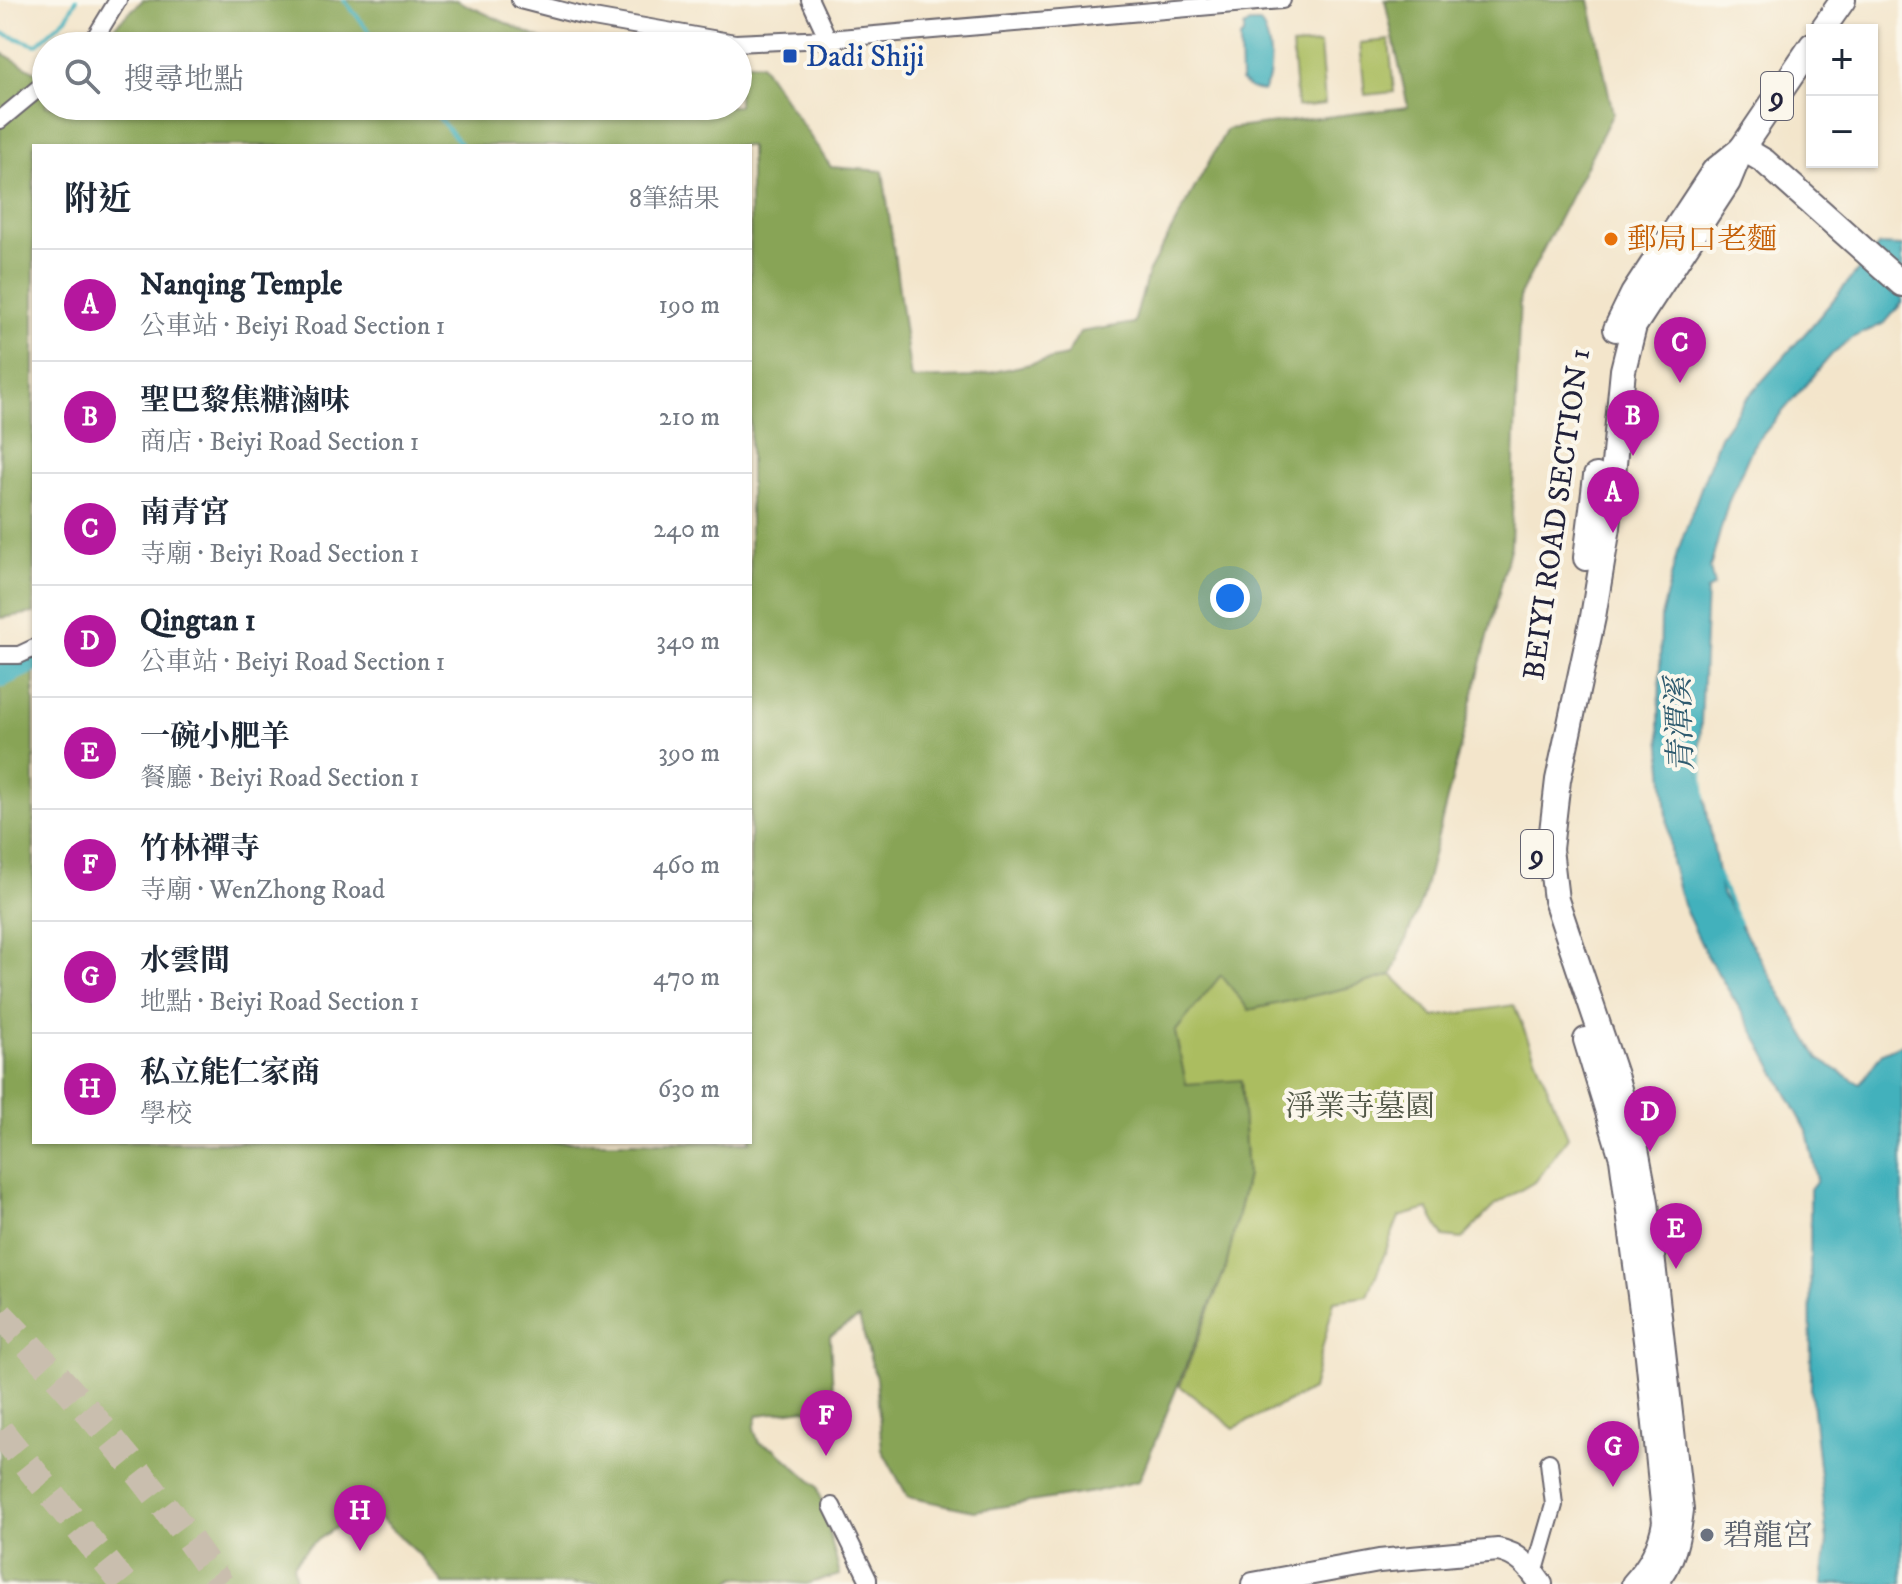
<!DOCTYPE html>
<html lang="zh-TW">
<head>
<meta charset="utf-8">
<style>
	:root { --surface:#fff; --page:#f2f2f3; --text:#1f2937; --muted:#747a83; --line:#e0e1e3; --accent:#b5179e }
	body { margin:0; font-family:"IM FELL DW Pica","Noto Serif TC",serif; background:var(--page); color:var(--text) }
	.controls { position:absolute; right:24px; top:24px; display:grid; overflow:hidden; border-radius:0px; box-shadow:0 2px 6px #0004 }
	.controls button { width:72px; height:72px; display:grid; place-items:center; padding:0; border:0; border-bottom:2px solid var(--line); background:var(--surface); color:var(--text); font:40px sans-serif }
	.you { position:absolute; left:1230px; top:598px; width:28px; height:28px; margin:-20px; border:6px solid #fff; border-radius:50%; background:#1a73e8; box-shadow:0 0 0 12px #1a73e833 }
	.badge { display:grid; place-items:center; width:52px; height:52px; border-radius:50%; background:var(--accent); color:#fff; font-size:26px; font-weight:700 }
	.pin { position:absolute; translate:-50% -66px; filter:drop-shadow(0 2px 4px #0008) }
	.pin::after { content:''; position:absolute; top:42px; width:28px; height:24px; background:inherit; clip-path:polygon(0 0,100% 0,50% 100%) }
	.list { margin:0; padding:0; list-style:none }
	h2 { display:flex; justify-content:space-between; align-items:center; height:104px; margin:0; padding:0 32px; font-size:34px }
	h2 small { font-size:26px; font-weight:400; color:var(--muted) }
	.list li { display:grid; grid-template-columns:52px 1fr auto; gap:24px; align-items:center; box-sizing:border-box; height:112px; padding:0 32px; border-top:2px solid var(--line) }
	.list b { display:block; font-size:30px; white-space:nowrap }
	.list p { margin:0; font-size:26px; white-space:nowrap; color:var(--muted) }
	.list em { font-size:26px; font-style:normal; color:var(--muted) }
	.icon { flex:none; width:44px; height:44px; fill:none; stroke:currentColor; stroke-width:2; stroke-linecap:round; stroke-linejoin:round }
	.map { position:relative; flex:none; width:1902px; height:1584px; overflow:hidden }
	.search { position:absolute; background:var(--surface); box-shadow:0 2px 6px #0004; left:32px; top:32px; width:720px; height:88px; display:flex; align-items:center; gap:20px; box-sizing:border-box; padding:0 28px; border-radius:44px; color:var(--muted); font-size:30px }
	.panel { position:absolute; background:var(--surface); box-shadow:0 2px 6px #0004; left:32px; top:144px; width:720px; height:1000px; border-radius:0px }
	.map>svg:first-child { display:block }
	.green { fill:#abbd61; stroke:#66704e; stroke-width:2 }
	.forest { fill:#88a457; stroke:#556349; stroke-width:2 }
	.water { fill:#42b1bc; stroke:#326a7c; stroke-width:2 }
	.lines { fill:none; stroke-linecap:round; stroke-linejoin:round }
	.stream { stroke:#42b1bc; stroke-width:4 }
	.river { stroke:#42b1bc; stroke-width:24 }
	.highway-tunnel { stroke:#c9beae; stroke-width:28; stroke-dasharray:28 14; stroke-linecap:butt }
	.street-casing { stroke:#6b666d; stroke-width:20 }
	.secondary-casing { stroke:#6b666d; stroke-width:26 }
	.primary-casing { stroke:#6b666d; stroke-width:28 }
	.street { stroke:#fff; stroke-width:16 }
	.secondary { stroke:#fff; stroke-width:22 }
	.primary { stroke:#fff; stroke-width:24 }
	.transit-dot { fill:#1a4fb4; stroke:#fbf7ec; stroke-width:3 }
	.food-dot { fill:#e8710a; stroke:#fbf7ec; stroke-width:3 }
	.worship-dot { fill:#6b7280; stroke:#fbf7ec; stroke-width:3 }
	.labels { text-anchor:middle; stroke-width:8; stroke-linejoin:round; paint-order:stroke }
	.shield { fill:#fbf7ec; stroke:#636270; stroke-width:2 }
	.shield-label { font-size:28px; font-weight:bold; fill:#22223b }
	.transit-label { font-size:30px; fill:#164399; stroke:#fbf7ec; text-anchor:start }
	.food-label { font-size:30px; fill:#c56008; stroke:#fbf7ec; text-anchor:start }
	.street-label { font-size:30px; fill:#22223b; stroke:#fbf7ec }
	.park-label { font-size:30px; fill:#525848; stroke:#fbf7ec }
	.worship-label { font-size:30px; fill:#5b616d; stroke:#fbf7ec; text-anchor:start }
	.water-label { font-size:32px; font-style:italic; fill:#2f5b6f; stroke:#fbf7ec }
</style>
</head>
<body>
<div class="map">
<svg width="1902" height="1584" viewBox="0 0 1902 1584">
	<rect width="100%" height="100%" fill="#fbf7ec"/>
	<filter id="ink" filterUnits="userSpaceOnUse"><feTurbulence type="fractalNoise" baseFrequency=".0125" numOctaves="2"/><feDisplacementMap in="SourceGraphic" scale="16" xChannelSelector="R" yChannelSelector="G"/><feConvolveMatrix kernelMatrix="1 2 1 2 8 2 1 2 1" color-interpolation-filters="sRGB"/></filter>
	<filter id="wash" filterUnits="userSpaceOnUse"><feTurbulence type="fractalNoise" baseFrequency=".006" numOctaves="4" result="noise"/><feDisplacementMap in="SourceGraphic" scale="32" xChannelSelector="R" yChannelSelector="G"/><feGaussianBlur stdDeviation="1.8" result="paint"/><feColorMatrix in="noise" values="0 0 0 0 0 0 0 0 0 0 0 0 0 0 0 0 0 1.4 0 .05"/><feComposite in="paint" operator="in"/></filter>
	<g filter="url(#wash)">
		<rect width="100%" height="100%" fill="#f3e5cb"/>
		<!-- green -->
		<g class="green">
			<path d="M 1389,40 L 1394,92 L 1365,95 L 1360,43 Z"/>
			<path d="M 1320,44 L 1325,104 L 1297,107 L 1292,46 Z"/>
			<path d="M 1221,974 L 1249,1010 L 1351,987 L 1392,975 L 1434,1017 L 1514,1005 L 1568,1137 L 1536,1181 L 1495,1205 L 1462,1239 L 1444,1237 L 1428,1209 L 1399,1217 L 1368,1296 L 1334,1301 L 1312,1390 L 1234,1428 L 1180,1386 L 1226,1267 L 1247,1175 L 1241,1081 L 1186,1085 L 1175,1032 Z"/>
		</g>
		<!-- forest -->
		<g class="forest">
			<path d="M 143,0 L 456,0 L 556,46 L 93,46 Z"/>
			<path d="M 1385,0 L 1589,0 L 1613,113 L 1520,295 L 1511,545 L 1422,899 L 1392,975 L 1351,987 L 1249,1010 L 1221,975 L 1175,1032 L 1186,1084 L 1241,1080 L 1247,1175 L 1226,1267 L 1139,1481 L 1093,1492 L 974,1511 L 908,1497 L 882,1450 L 876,1379 L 859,1318 L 830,1336 L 835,1430 L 806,1409 L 758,1415 L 754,1429 L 759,1443 L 774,1448 L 818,1487 L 840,1575 L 806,1584 L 736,1577 L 728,1584 L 443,1584 L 421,1556 L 379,1518 L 356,1514 L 309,1546 L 293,1565 L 297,1584 L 0,1584 L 0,674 L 34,662 L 34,1142 L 750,1142 L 750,146 L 34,146 L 34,613 L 0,618 L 0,52 L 46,78 L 46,106 L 738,106 L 738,62 L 761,64 L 831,167 L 883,171 L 911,379 L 971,377 L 1066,356 L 1080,332 L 1134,323 L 1148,273 L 1227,129 L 1408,107 Z"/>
		</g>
		<!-- water -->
		<g class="water">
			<path d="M 1250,23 L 1260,23 C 1271,37 1275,76 1263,91 L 1250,89 L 1241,81 L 1240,38 L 1244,34 L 1244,27 Z"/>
			<path d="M 1879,245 L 1902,246 L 1902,303 L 1885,323 L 1852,338 L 1833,353 L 1753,446 L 1728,503 L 1710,568 L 1714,586 L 1707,590 L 1699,768 L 1722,894 L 1819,1059 L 1860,1084 L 1882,1053 L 1902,1044 L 1902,1584 L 1822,1584 L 1827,1541 L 1811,1392 L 1810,1189 L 1817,1180 L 1807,1131 L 1751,1027 L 1705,952 L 1683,905 L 1671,861 L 1659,724 L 1661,617 L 1677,553 L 1720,436 L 1746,399 L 1809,329 Z"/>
		</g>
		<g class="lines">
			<!-- stream -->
			<g class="stream">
				<path d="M 344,0 L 381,46"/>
				<path d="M 2,33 L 36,45 L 67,17 L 76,0"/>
				<path d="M 429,106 L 462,146"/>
				<path d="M 1699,747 L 1704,798"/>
				<path d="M 1717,873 L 1739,923"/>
			</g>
			<!-- river -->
			<path class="river" d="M 0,676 L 34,660"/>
		</g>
	</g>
	<g filter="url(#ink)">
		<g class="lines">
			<!-- highway-tunnel -->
			<g class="highway-tunnel">
				<path d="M 0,1315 C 80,1398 156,1488 220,1584"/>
				<path d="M 0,1431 L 124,1584"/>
			</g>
			<!-- street casing -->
			<g class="street-casing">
				<g id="street">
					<path d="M 520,0 L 582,16 L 735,43 L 828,39 L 1282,0"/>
					<path d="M 810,0 L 828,39"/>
					<path d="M 90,46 L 118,0"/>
					<path d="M 0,120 L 46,82"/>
					<path d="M 0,655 L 19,655 L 34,648"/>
					<path d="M 832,1506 L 868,1579 L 868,1584"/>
					<path d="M 1534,1574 L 1554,1505 L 1549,1462"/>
				</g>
			</g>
			<!-- secondary casing -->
			<g class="secondary-casing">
				<path id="secondary" d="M 1253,1584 L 1379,1561 L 1498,1550 C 1519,1554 1529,1567 1541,1584"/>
			</g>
			<!-- primary casing -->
			<g class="primary-casing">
				<g id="primary">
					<path d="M 1822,30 L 1843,0"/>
					<path d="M 1742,148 L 1764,161 L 1902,284"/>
					<path d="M 1616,329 L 1633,294 L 1714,171 L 1740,150"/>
					<path d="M 1586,558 L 1596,476"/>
					<path d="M 1586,1040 L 1622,1158 L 1648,1356 L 1665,1522 C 1661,1547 1651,1566 1634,1584"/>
					<path d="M 1654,1584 C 1673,1564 1678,1536 1681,1510 L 1646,1202 L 1636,1149 L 1615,1075 L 1556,900 L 1550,849 L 1558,780 L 1593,617 L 1608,527 L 1623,370 L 1634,326 L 1728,182 L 1742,148 L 1812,45"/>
				</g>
			</g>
			<!-- street -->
			<use href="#street" class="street"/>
			<!-- secondary -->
			<use href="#secondary" class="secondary"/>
			<!-- primary -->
			<use href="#primary" class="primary"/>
		</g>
	</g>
	<!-- markers -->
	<rect class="transit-dot" x="782" y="48" width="16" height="16" rx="4"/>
	<circle class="food-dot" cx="1611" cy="239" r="8"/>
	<circle class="worship-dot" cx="1707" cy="1535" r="8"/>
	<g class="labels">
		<!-- shield labels -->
		<g class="shield">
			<rect x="1761" y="72" width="32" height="48" rx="6"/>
			<rect x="1521" y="830" width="32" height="48" rx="6"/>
		</g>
		<g class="shield-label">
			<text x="1777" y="106">9</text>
			<text x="1537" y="864">9</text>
		</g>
		<!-- transit labels -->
		<g class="transit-label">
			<text x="806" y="66">Dadi Shiji</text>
		</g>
		<!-- food labels -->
		<g class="food-label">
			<text x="1627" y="249">郵局口老麵</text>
		</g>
		<!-- street labels -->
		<g class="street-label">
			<text transform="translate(1556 514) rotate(-82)" y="10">BEIYI ROAD SECTION 1</text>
		</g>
		<!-- park labels -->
		<g class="park-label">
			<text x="1360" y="1116">淨業寺墓園</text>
		</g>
		<!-- worship labels -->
		<g class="worship-label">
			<text x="1723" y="1545">碧龍宮</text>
		</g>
		<!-- water labels -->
		<g class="water-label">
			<text transform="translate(1679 725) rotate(-92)" y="11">青潭溪</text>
		</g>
	</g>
</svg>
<div class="controls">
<button>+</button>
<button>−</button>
</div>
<div class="you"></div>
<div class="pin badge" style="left:1613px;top:533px">A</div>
<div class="pin badge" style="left:1633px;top:456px">B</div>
<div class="pin badge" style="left:1680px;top:383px">C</div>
<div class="pin badge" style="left:1650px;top:1152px">D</div>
<div class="pin badge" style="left:1676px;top:1269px">E</div>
<div class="pin badge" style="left:826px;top:1456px">F</div>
<div class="pin badge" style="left:1613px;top:1487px">G</div>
<div class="pin badge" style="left:360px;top:1551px">H</div>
<div class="search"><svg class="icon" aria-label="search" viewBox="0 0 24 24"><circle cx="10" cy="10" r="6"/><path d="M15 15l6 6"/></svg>搜尋地點</div>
<section class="panel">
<h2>附近<small>8筆結果</small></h2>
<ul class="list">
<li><span class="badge">A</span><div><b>Nanqing Temple</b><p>公車站 · Beiyi Road Section 1</p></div><em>190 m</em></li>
<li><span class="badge">B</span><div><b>聖巴黎焦糖滷味</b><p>商店 · Beiyi Road Section 1</p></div><em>210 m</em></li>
<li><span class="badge">C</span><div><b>南青宮</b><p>寺廟 · Beiyi Road Section 1</p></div><em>240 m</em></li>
<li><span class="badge">D</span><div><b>Qingtan 1</b><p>公車站 · Beiyi Road Section 1</p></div><em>340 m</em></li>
<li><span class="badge">E</span><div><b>一碗小肥羊</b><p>餐廳 · Beiyi Road Section 1</p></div><em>390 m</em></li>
<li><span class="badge">F</span><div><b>竹林禪寺</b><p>寺廟 · WenZhong Road</p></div><em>460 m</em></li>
<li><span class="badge">G</span><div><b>水雲間</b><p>地點 · Beiyi Road Section 1</p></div><em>470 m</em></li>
<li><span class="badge">H</span><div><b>私立能仁家商</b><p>學校</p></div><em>630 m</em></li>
</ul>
</section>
</div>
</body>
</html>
